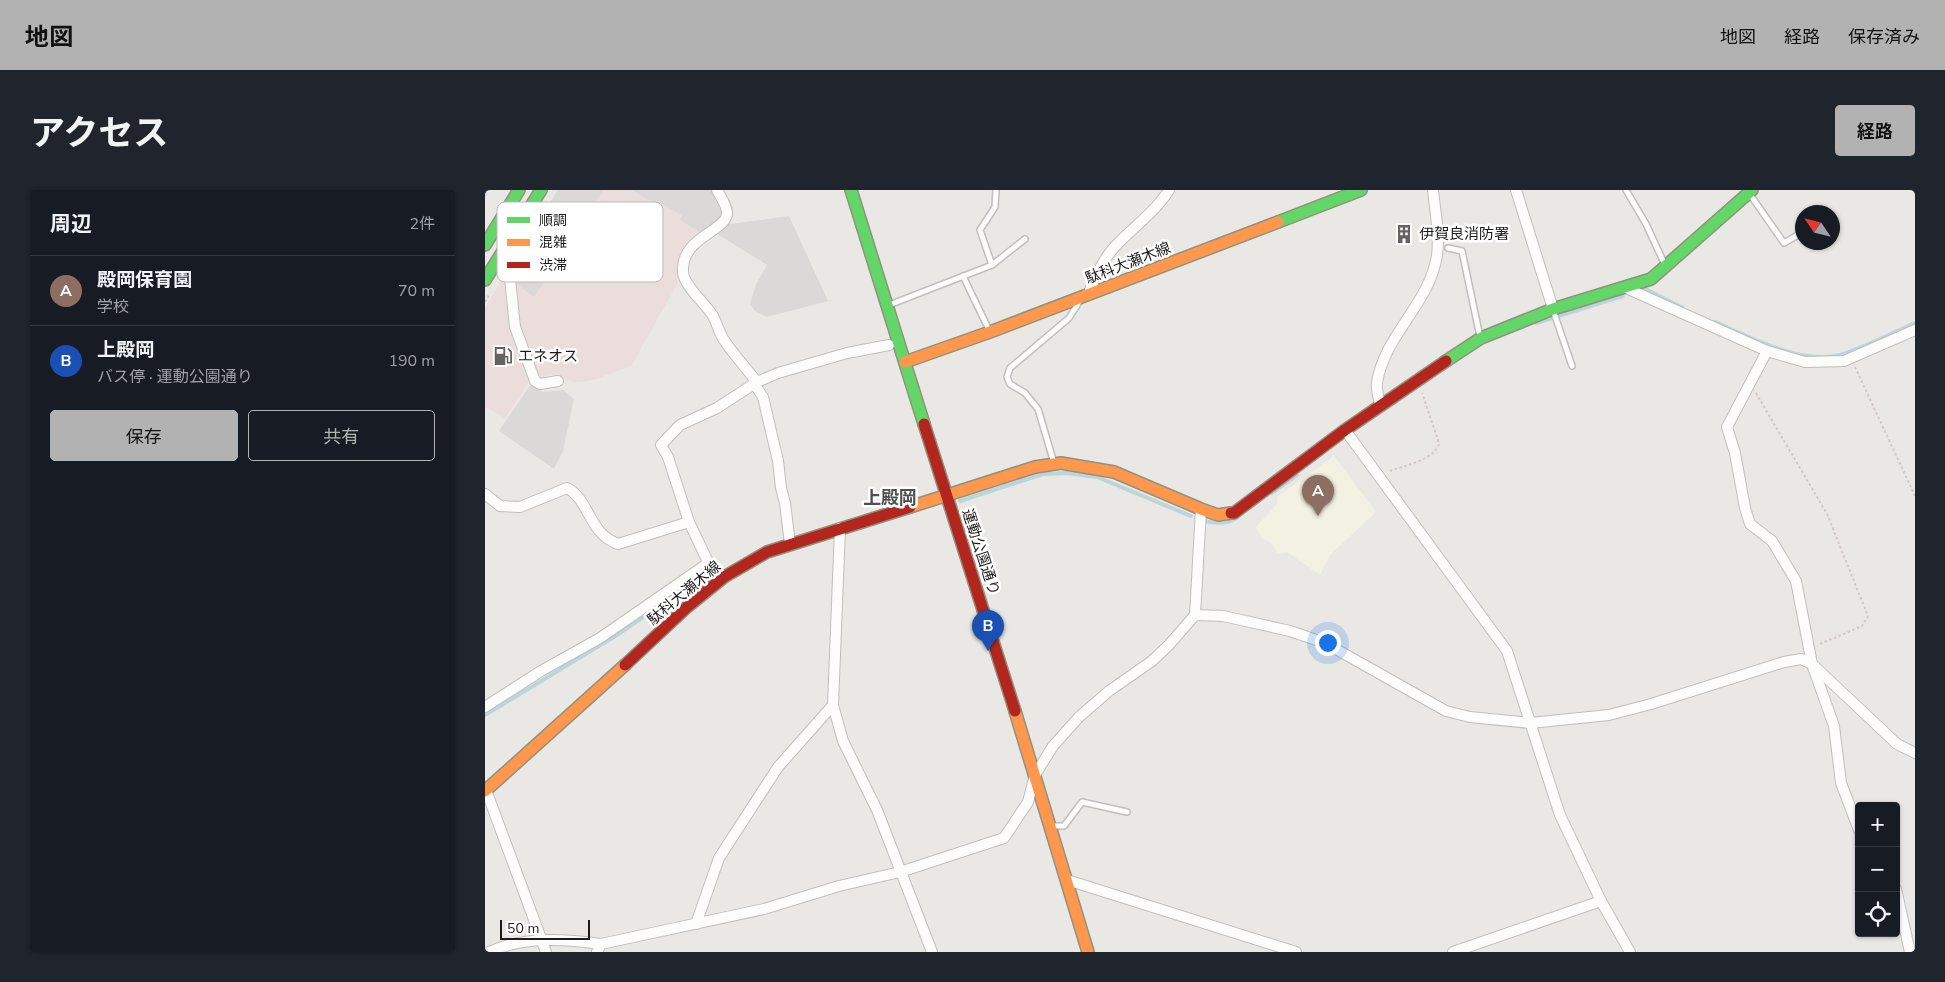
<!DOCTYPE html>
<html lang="ja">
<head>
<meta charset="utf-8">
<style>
	:root { --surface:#171b24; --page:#20242c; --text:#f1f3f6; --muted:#9ea1a6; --line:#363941; --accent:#b2b2b3 }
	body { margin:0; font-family:"Nunito Sans","Noto Sans JP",sans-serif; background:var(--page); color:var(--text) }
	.controls { position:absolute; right:15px; bottom:15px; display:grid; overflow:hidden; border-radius:5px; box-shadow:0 1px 4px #0004 }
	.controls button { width:45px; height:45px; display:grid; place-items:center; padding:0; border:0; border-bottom:1px solid var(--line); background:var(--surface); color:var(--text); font:25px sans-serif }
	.compass { position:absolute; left:1310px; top:15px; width:45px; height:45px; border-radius:50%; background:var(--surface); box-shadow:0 1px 4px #0004; rotate:305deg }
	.scale { position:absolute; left:15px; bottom:12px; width:90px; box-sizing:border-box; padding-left:5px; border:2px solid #1c1c1c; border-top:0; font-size:14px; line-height:18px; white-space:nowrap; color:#1c1c1c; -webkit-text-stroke:4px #fff; paint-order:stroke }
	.you { position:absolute; left:842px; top:452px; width:18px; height:18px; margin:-12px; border:4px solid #fff; border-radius:50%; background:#1a73e8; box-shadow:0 0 0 8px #1a73e833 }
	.badge { display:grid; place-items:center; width:32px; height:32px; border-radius:50%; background:var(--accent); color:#fff; font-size:16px; font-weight:700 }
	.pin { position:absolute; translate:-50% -41px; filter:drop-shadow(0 1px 2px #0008) }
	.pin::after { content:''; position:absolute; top:26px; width:18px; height:15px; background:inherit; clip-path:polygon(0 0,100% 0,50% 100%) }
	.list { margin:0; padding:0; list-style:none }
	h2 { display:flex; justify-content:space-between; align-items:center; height:65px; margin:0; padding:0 20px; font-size:21px }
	h2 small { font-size:16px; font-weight:400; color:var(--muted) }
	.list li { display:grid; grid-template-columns:32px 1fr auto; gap:15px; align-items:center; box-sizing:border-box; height:70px; padding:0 20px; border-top:1px solid var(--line) }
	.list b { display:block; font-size:19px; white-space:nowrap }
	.list p { margin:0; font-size:16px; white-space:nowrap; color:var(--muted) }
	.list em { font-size:16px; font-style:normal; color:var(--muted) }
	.actions { display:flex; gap:10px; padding:15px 20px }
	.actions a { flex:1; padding:11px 0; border:1px solid var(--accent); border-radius:5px; text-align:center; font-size:18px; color:var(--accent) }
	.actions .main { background:var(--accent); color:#111 }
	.icon { flex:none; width:28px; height:28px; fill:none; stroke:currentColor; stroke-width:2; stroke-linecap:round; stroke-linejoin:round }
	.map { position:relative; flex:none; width:1430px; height:762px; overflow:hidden; border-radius:5px }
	header { display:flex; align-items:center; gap:30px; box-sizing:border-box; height:70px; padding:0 25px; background:var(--accent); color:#111 }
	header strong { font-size:24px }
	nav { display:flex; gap:28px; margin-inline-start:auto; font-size:18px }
	.intro { display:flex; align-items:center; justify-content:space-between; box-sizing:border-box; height:120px; padding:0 30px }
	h1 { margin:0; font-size:35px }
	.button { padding:12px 22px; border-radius:5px; background:var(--accent); color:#111; font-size:18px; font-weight:700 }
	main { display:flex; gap:30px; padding:0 30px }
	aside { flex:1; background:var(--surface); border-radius:5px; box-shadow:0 1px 4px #0004 }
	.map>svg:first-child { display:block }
	.commercial { fill:#ebdddc }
	.education { fill:#f3f1e1 }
	.parking { fill:#dad9d8 }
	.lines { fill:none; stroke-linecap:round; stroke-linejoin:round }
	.stream { stroke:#bcd5da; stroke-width:4 }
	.lane-casing { stroke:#c0bfbd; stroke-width:8 }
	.street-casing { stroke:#c0bfbd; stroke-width:12 }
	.fast-casing { stroke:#919180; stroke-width:14 }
	.slow-casing { stroke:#919180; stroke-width:14 }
	.jam-casing { stroke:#919180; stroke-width:14 }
	.path { stroke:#d3c7c6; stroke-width:2; stroke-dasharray:2.5 2.5; stroke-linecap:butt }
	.lane { stroke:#fcfcfb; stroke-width:5 }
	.street { stroke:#fcfcfb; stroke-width:10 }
	.fast { stroke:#63d668; stroke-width:11 }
	.slow { stroke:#ff974d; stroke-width:11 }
	.jam { stroke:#b3261e; stroke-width:11 }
	.labels { text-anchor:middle; stroke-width:5; stroke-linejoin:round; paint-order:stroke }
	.poi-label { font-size:15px; fill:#1c1c1c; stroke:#fff; text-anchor:start }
	.street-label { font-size:15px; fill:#1c1c1c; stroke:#fff }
	.quarter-label { font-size:18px; font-weight:bold; fill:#4f4f4f; stroke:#fff }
	.key { fill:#fff; stroke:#bbb; stroke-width:1 }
	.key-label { font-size:14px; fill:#1c1c1c }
</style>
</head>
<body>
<header>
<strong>地図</strong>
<nav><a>地図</a><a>経路</a><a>保存済み</a></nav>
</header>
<div class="intro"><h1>アクセス</h1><a class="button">経路</a></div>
<main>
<aside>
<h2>周辺<small>2件</small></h2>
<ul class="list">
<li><span class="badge" style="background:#8d6e63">A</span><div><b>殿岡保育園</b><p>学校</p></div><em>70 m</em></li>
<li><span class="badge" style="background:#1a4fb4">B</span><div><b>上殿岡</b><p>バス停 · 運動公園通り</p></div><em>190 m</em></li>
</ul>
<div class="actions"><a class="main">保存</a><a>共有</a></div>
</aside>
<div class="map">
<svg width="1430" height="762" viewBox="0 0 1430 762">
	<rect width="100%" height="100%" fill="#eae8e5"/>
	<!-- commercial -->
	<g class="commercial">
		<path d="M 73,0 L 229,0 L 240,24 L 211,46 L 199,60 L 193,74 L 193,93 L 146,176 L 112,189 L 99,192 L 89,192 L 71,184 L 57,187 L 50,180 L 34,134 L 32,104 L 27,81 L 24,78 L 28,72 L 31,74 L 39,61 L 36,59 Z"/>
		<path d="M 19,86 L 22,92 L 20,104 L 26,139 L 44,192 L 20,228 L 0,217 L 0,118 Z"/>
	</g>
	<!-- education -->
	<path class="education" d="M 849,266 L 891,322 L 845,365 L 835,385 L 802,362 L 793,363 L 785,352 L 778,349 L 771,337 L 793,313 L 792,307 Z"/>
	<!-- parking -->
	<g class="parking">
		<path d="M 73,0 L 118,0 L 49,107 L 32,94 L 40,81 L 31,74 L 39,61 L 36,59 Z"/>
		<path d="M 147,0 L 229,0 L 240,24 L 216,43 L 195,30 L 197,25 L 177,14 L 175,17 Z"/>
		<path d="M 304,26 L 343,111 L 282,127 L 271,122 L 265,114 L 271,94 L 282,75 L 231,43 L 245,34 Z"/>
		<path d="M 46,194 L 55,198 L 57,202 L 78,200 L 89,209 L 78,261 L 69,279 L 14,241 Z"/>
	</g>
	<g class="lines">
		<!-- stream -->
		<g class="stream">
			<path d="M 0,4 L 0,0"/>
			<path d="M 1160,99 L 1198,118"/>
			<path d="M 1230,132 C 1265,147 1316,175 1355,165 C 1379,158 1407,143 1430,133"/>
			<path d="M 1051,133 L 1138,106"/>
			<path d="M 787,303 L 812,285"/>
			<path d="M 475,311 L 558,284 L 582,283 L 612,287 L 706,326"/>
			<path d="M 719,331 C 732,333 743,335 753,327"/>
			<path d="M 0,525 L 132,445 L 222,383"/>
		</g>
		<!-- lane casing -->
		<g class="lane-casing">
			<g id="lane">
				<path d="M 1141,0 L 1161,34 L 1180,75"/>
				<path d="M 1264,3 L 1299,53 L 1318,42"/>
				<path d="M 963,58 L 977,61 L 995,147"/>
				<path d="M 507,75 L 540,49"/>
				<path d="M 478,86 L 505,142"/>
				<path d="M 404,115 L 507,75 L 495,40 L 510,17 L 511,0"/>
				<path d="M 1068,120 L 1087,176"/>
				<path d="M 569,273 L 553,219 L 540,203 L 525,194 L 522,187 L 525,178 L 584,128 L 594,112"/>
				<path d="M 567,636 L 579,636 L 597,612 L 642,622"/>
			</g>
		</g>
		<!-- street casing -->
		<g class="street-casing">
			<g id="street">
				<path d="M 232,0 C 235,6 243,17 242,24 C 240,42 196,47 198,82 C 198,95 221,114 228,126 C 232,133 234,143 239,150 C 249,165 261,178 272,192 L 293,183 L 362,163 L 404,155"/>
				<path d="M 1031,0 L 1068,119"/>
				<path d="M 13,69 L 25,89 L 30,137 L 50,191 L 55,194 L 73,191"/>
				<path d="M 1141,98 L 1282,161 L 1320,172 L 1359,171 L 1430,140"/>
				<path d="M 603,105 C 609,90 616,73 627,60 C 645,39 669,24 684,0"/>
				<path d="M 1282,161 L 1242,237 L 1250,263 L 1260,318 L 1265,334 L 1287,351 L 1311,391 L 1327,474 L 1349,536 L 1356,593 L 1374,640"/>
				<path d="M 270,195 L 278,207 L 293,271 L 296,298 L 300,313 L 305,354"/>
				<path d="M 895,215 C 894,208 891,200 892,193 C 899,145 945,114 952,65 C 955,45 950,21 948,0"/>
				<path d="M 860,240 L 1022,461 L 1075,625 L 1116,711 L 1145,762"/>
				<path d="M 0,304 L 15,316 L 35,317 L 82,298 C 105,310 103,343 133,354 L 204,332"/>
				<path d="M 355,338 L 348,515 L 358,551 L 392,620 L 447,762"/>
				<path d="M 225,376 L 204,332 L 183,267 L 176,255 L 195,235 L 232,218 L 272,192"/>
				<path d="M 710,425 L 738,426 L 805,441 L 840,453 L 961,521 L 985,527 L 1045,533 L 1124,525 L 1166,514 L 1299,472 L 1316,469 L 1327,474 L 1412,554 L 1430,563"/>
				<path d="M 0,517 L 56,481 L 115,448 L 219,376 L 225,376 L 239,387"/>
				<path d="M 1,600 L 61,762"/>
				<path d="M 582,690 L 811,762"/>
				<path d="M 1411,699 L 1425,762"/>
				<path d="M 211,734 L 234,668 L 293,577 L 348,515"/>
				<path d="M 4,762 C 39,746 80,749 116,754"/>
				<path d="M 112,762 L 116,754 L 279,719 L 354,696 L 415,682 L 519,648 L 543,612 L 550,585 L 568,556 L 594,527 L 624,501 L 667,471 L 683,456 L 710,425 L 716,319"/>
				<path d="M 968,762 L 1116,711"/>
			</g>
		</g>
		<!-- fast casing -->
		<g class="fast-casing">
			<g id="fast">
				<path d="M 366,0 L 439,234"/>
				<path d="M 793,32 L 876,0"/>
				<path d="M 0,55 L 34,0"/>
				<path d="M 0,90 L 56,0"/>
				<path d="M 961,171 L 996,148 L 1068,119 L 1166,89 L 1267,0"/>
			</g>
		</g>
		<!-- slow casing -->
		<g class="slow-casing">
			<g id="slow">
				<path d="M 420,172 L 505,142 L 793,32"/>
				<path d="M 425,317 L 550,277 L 576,273 L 629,282 L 716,319 L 733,325 L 746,323"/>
				<path d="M 530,521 L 603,762"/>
				<path d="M 0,601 L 140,475"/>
			</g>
		</g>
		<!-- jam casing -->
		<g class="jam-casing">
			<g id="jam">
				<path d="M 439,234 L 530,521"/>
				<path d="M 746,323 L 749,323 L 860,240 L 961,171"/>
				<path d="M 140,475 L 202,417 L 239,387 L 282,362 L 425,317"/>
			</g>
		</g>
		<!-- path -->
		<g class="path">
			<path d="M 0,112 L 5,103"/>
			<path d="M 1370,177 L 1430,306"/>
			<path d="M 1271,203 L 1342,324 L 1383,426 L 1377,436 L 1335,454"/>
			<path d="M 905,281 C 918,276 952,269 954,253 L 937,203"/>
		</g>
		<!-- lane -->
		<use href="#lane" class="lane"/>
		<!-- street -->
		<use href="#street" class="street"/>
		<!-- fast -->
		<use href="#fast" class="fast"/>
		<!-- slow -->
		<use href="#slow" class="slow"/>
		<!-- jam -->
		<use href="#jam" class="jam"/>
	</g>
	<!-- icons -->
	<defs>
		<g id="building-bare" transform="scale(1.5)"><path d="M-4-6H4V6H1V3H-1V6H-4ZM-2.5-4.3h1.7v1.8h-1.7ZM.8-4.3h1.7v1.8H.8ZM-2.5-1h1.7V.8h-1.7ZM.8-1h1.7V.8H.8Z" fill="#646362" stroke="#fff" stroke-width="2.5" paint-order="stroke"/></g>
		<g id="fuel-bare" transform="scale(1.5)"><path d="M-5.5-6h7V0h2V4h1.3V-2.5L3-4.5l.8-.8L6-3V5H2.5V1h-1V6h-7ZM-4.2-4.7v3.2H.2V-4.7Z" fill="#646362" stroke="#fff" stroke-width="2.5" paint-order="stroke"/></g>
	</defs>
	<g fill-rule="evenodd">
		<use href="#building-bare" x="919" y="44"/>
		<use href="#fuel-bare" x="18" y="166"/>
	</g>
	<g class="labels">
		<!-- poi labels -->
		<g class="poi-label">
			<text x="934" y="49">伊賀良消防署</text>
			<text x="33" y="171">エネオス</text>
		</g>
		<!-- street labels -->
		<g class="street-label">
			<text transform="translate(643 73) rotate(-21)" y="5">駄科大瀬木線</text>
			<text transform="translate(496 362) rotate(72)" y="5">運動公園通り</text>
			<text transform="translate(199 403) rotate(-40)" y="5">駄科大瀬木線</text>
		</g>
		<!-- quarter labels -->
		<g class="quarter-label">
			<text x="405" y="314">上殿岡</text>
		</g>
	</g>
	<!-- legend -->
	<rect x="12" y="12" width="166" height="80" rx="8" class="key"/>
	<rect x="22" y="27" width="23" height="6" fill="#63d668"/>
	<rect x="22" y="49" width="23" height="7" fill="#ff974d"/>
	<rect x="22" y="72" width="23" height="6" fill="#b3261e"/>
	<g class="key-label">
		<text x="54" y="35">順調</text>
		<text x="54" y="57">混雑</text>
		<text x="54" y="80">渋滞</text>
	</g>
</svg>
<div class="controls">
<button>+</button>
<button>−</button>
<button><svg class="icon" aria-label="locate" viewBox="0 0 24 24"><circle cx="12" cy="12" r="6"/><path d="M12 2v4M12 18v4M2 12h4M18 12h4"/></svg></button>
</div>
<svg class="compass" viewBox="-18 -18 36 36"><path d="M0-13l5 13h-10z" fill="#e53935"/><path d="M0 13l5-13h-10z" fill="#9ea1a6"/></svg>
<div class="scale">50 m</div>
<div class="you"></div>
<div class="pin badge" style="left:833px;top:326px;background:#8d6e63">A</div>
<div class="pin badge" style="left:503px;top:461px;background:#1a4fb4">B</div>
</div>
</main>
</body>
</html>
